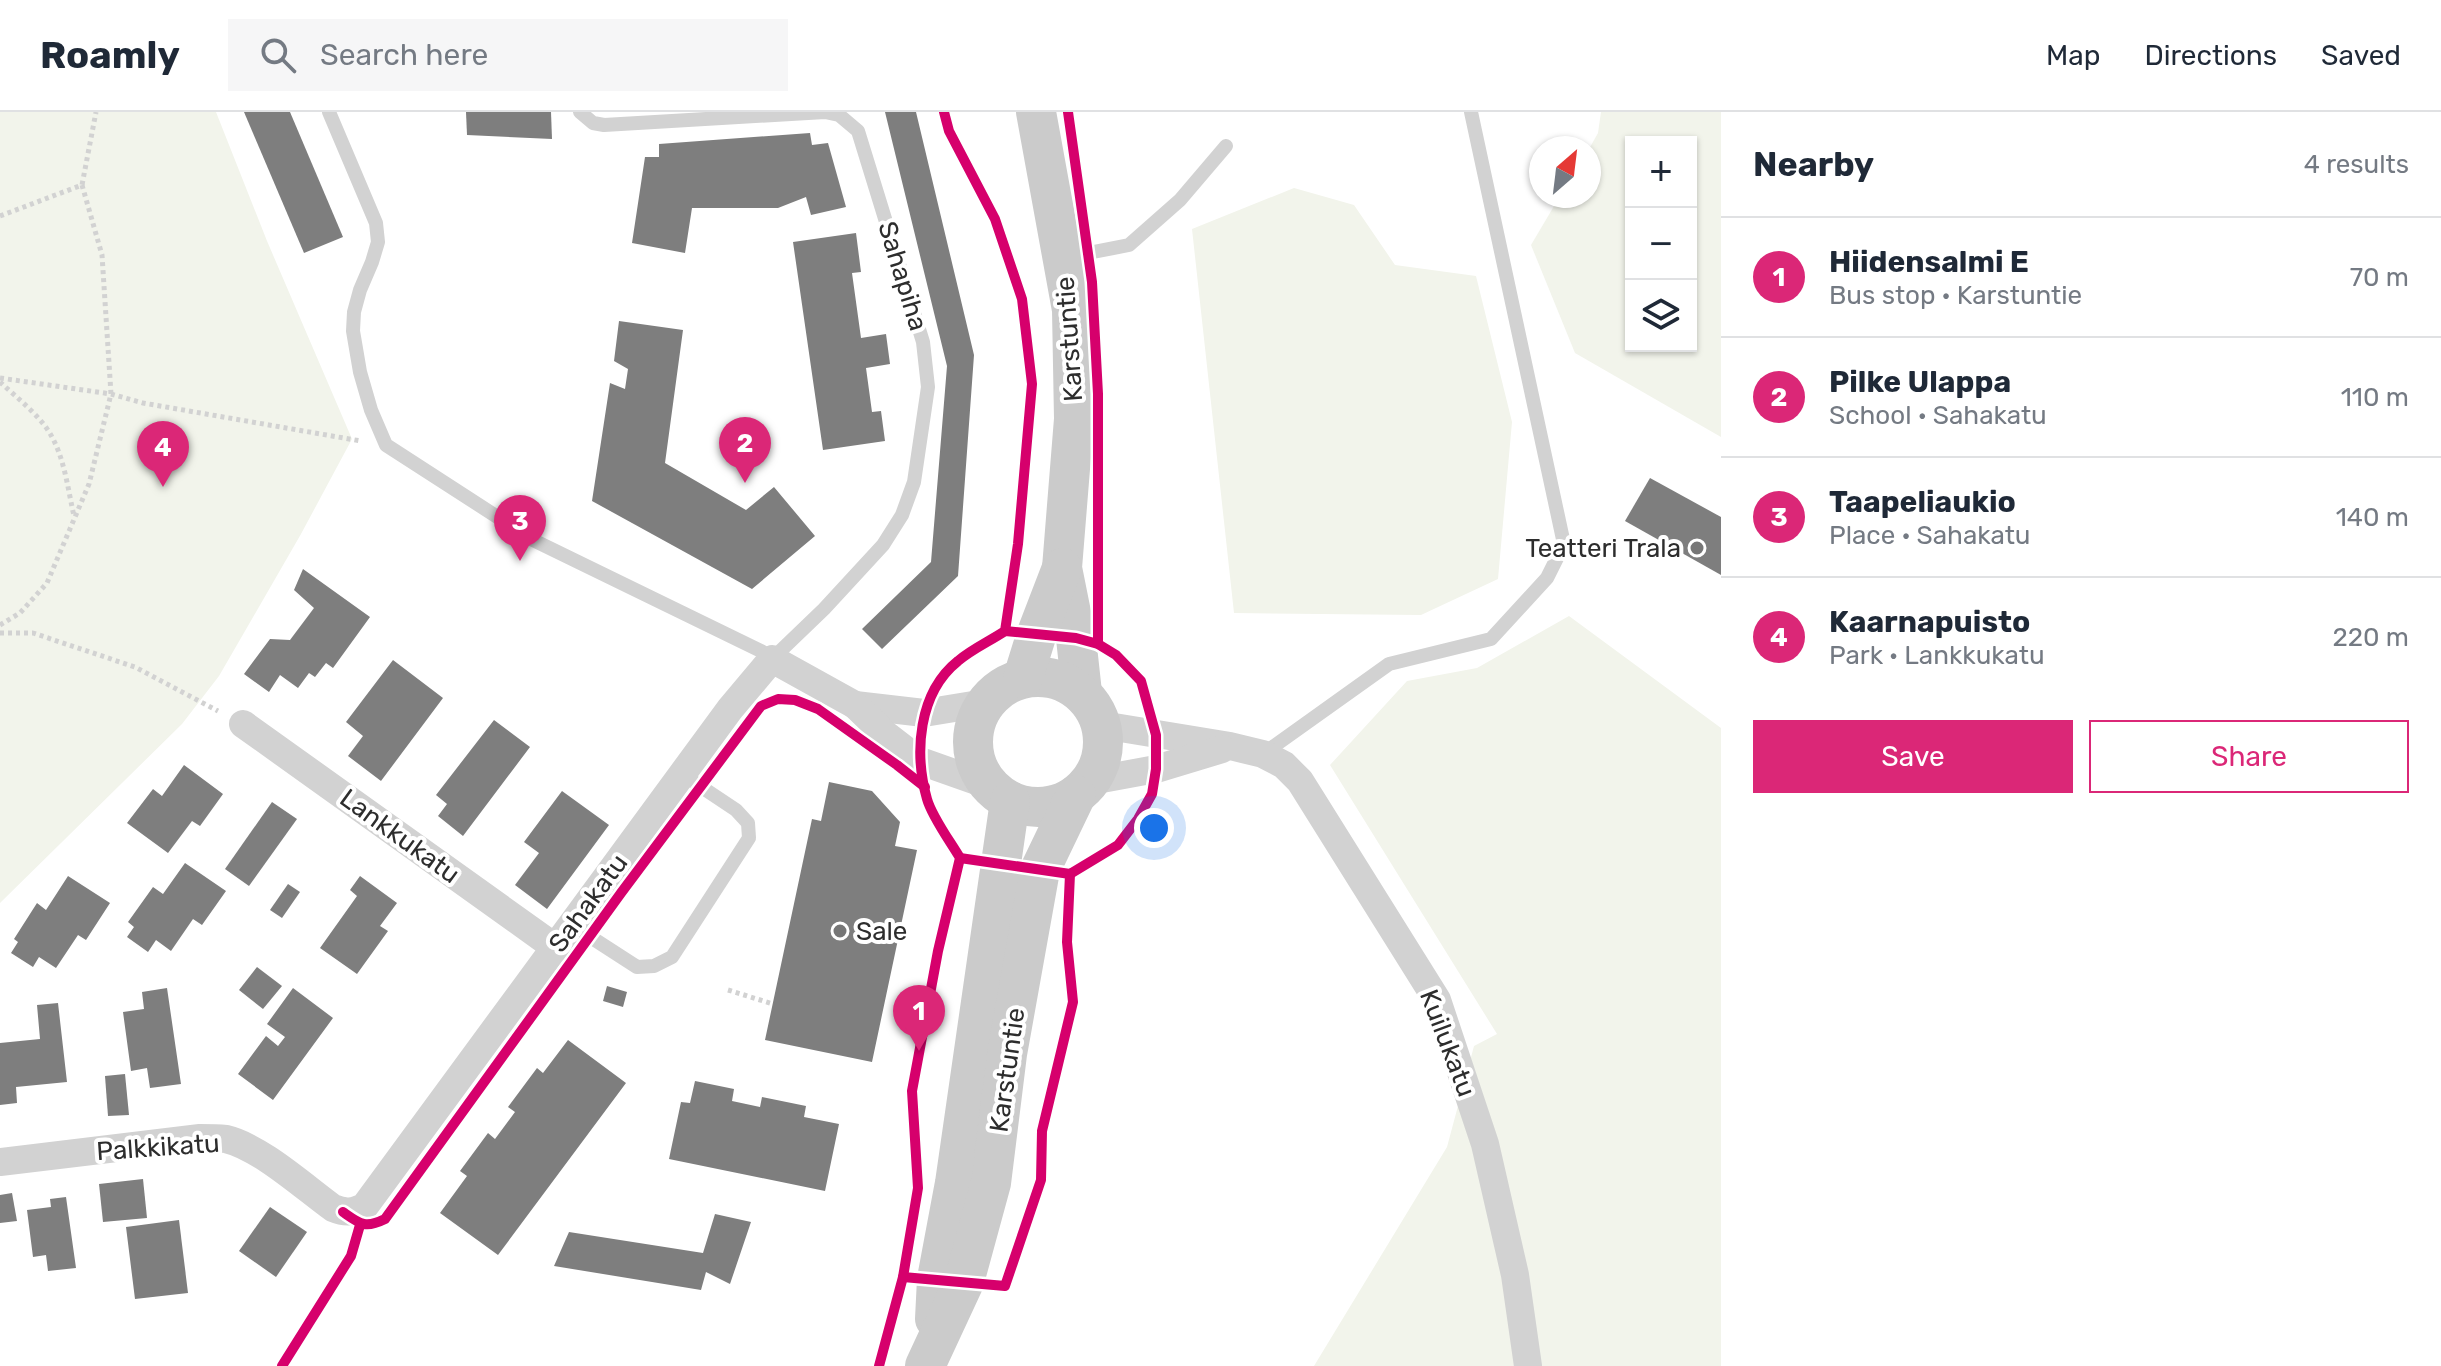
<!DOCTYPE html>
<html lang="en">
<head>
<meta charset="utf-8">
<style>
	:root { --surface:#fff; --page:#f6f6f7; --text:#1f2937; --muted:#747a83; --line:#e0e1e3; --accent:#db2777 }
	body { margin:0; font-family:Rubik,sans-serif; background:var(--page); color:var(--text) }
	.controls { position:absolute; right:24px; top:24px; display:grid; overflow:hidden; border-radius:0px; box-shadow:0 2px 6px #0004 }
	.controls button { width:72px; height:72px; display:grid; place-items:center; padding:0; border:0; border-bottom:2px solid var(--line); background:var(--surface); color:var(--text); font:40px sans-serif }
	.compass { position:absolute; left:1529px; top:24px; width:72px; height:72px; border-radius:50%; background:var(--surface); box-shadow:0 2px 6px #0004; rotate:28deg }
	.you { position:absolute; left:1154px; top:716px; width:28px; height:28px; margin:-20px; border:6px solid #fff; border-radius:50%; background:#1a73e8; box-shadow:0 0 0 12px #1a73e833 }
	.badge { display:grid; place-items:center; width:52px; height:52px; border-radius:50%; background:var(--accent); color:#fff; font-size:26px; font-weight:700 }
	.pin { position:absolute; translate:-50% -66px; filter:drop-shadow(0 2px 4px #0008) }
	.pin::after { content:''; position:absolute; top:42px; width:28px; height:24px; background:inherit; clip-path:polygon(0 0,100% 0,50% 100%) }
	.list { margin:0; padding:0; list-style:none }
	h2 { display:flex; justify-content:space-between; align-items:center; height:104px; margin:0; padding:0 32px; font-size:34px }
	h2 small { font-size:26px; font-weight:400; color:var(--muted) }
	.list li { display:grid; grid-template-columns:52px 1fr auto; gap:24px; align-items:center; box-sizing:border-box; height:120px; padding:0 32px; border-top:2px solid var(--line) }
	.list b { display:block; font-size:30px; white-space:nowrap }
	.list p { margin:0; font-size:26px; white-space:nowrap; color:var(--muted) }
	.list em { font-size:26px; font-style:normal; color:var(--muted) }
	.actions { display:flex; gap:16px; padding:24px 32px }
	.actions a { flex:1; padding:18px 0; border:2px solid var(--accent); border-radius:0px; text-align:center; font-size:28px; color:var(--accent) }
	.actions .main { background:var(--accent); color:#fff }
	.icon { flex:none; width:44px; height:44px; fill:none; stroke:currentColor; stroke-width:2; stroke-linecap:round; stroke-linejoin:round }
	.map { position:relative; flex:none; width:1721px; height:1254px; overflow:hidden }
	header { display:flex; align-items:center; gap:48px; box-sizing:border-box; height:112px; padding:0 40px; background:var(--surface); border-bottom:2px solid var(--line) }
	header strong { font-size:38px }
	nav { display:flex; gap:44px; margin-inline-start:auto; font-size:28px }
	.search { width:560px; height:72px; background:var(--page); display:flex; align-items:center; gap:20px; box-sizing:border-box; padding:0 28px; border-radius:0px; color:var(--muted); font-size:30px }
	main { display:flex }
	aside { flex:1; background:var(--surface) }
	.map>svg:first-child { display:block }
	.green { fill:#f2f4eb; fill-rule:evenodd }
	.building { fill:#7e7e7e }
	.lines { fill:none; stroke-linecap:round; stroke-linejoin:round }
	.path { stroke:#d2d2d2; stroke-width:5; stroke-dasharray:4 4; stroke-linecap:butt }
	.service { stroke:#d2d2d2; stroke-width:14 }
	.minor { stroke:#d2d2d2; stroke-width:28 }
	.secondary { stroke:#cbcbcb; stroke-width:40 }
	.cycleway-casing { stroke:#fff; stroke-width:15 }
	.cycleway { stroke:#d6006c; stroke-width:10 }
	.poi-dot { fill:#767676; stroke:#fff; stroke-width:3 }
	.labels { text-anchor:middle; stroke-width:8; stroke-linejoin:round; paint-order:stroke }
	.street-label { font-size:26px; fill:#2d2d2d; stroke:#fff }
	.poi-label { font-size:26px; fill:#2d2d2d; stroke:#fff; text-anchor:end }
</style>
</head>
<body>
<header>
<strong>Roamly</strong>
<div class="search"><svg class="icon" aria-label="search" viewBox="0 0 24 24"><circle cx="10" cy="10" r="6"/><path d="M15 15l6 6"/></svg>Search here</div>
<nav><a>Map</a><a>Directions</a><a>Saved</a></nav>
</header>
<main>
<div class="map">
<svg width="1721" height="1254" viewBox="0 0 1721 1254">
	<rect width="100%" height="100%" fill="#fff"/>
	<!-- green -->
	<g class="green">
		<path d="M 0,0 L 216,0 L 267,129 L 352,327 L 301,422 L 219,564 L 182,612 L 0,791 Z"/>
		<path d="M 1601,0 L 1721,0 L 1721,325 L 1575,241 L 1531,133 L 1560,84 L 1589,84 L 1589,37 L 1598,21 ZM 1631,30 L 1691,30 L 1691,234 L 1631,234 Z"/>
		<path d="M 1294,76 L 1354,93 L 1395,153 L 1476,164 L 1512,310 L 1498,467 L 1421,503 L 1234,501 L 1192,117 Z"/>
		<path d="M 1569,504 L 1721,616 L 1721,1254 L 1314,1254 L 1447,1035 L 1474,934 L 1497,922 L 1330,653 L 1407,569 L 1477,556 Z"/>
	</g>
	<!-- building -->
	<g class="building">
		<path d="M 244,0 L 290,0 L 343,125 L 304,141 Z"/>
		<path d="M 466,0 L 551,0 L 552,27 L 467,23 Z"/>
		<path d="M 885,0 L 916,0 L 974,243 L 958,464 L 882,537 L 862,517 L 931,450 L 947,254 Z"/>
		<path d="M 810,21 L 812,33 L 828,31 L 846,95 L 811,103 L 806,85 L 778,96 L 692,96 L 685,141 L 632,131 L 645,45 L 659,45 L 659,32 Z"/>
		<path d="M 856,121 L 861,160 L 852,161 L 861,226 L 886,222 L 890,252 L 866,256 L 872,300 L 881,299 L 885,329 L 823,338 L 793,130 Z"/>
		<path d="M 619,209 L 683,218 L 665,351 L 746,398 L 774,375 L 815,424 L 752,477 L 592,389 L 610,271 L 625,277 L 628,257 L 614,249 Z"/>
		<path d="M 1650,366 L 1721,405 L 1721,463 L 1625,409 Z"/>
		<path d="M 303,457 L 370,505 L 333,556 L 326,551 L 315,565 L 309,561 L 298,576 L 280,563 L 269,580 L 244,562 L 270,527 L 290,528 L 314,496 L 294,478 Z"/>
		<path d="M 393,548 L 443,586 L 381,669 L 348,644 L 363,624 L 346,610 Z"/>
		<path d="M 494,608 L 530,635 L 463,724 L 438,704 L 447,692 L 436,683 Z"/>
		<path d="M 184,653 L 223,682 L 200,714 L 192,709 L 168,741 L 127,711 L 153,677 L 162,684 Z"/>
		<path d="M 829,670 L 872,679 L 900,710 L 895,734 L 917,738 L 872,950 L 765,928 L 812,707 L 821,709 Z"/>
		<path d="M 562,679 L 609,713 L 547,797 L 515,773 L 539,741 L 524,730 Z"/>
		<path d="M 272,690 L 297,707 L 249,774 L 225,757 Z"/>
		<path d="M 185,751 L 226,779 L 202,813 L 193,807 L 171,839 L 156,828 L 148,840 L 127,825 L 134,815 L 128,810 L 153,775 L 163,782 Z"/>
		<path d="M 68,764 L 110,791 L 86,828 L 78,823 L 56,856 L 39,845 L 33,855 L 11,841 L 18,830 L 14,827 L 37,791 L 46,798 Z"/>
		<path d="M 360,764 L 397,791 L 380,814 L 388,819 L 357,862 L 320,836 L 357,784 L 350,778 Z"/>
		<path d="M 288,772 L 300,780 L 282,806 L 270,798 Z"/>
		<path d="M 257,855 L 282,874 L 263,897 L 239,878 Z"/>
		<path d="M 607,874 L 627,880 L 623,895 L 603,889 Z"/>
		<path d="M 167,876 L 181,972 L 150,976 L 147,956 L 131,959 L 123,900 L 144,897 L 142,880 Z"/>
		<path d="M 293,876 L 333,906 L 273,988 L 238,962 L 266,924 L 278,934 L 285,925 L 267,912 Z"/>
		<path d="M 58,891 L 67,970 L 16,975 L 17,991 L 0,993 L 0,931 L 40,927 L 37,893 Z"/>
		<path d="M 568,928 L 626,971 L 498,1143 L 440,1101 L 467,1064 L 460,1059 L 488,1021 L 495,1027 L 515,1000 L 508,995 L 537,956 L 543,961 Z"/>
		<path d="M 125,962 L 129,1003 L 108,1004 L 105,964 Z"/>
		<path d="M 695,969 L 734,977 L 732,989 L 760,995 L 762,985 L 806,994 L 804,1005 L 839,1012 L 825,1079 L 669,1047 L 681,990 L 690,991 Z"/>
		<path d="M 143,1067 L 147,1106 L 103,1110 L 99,1072 Z"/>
		<path d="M 12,1081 L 17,1109 L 0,1111 L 0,1083 Z"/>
		<path d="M 66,1085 L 76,1156 L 48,1159 L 46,1143 L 33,1145 L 27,1098 L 51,1095 L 50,1087 Z"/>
		<path d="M 270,1095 L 307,1120 L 276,1165 L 239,1139 Z"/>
		<path d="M 715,1102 L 751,1110 L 730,1172 L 706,1160 L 701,1178 L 554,1154 L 569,1120 L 703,1141 Z"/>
		<path d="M 179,1108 L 188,1181 L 135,1187 L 126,1115 Z"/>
	</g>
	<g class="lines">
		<!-- path -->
		<g class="path">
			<path d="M 0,104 L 82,73 L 96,0"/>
			<path d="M 0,266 L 111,282 L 143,291 L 361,329"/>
			<path d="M 0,270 C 17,286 41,304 52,325 C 65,349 68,378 74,404"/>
			<path d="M 0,513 L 20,501 L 47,471 L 89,372 L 111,282 L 102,143 L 82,73"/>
			<path d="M 0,521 L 33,521 L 135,555 L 218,599"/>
			<path d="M 728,878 L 773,892"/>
		</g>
		<!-- service -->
		<g class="service">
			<path d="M 329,0 L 376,111 L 378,130 L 372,150 L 360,178 L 354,200 L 353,219 L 360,260 L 371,298 L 386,333 L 533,428 L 761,539 L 772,547 L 824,497 L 883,433 L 902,403 L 914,370 L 928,275 L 923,230 L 858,19 L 839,3 L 825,0 L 604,13 L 593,11 L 580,0"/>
			<path d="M 1088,141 L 1129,133 L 1180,88 L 1226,34"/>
			<path d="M 1263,642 L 1389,552 L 1491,527 L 1547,466 L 1564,432 L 1471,0"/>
			<path d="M 572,813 L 637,855 L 654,854 L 672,845 L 749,726 L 748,711 L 736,698 L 682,662"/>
		</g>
		<!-- minor -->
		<g class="minor">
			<path d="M 855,593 L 924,601 L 985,591"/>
			<path d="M 243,612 L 556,836"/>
			<path d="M 1102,613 L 1230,634 L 1263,642 L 1284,653 L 1300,669 L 1437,888 L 1485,1032 L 1515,1163 L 1528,1254"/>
			<path d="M 1091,669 L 1156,657 L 1222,637"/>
			<path d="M 0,1050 L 200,1026 C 208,1026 217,1026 226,1027 C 260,1035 304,1075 333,1096 C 345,1101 353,1101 365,1094 L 730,597 L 772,547 L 855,593 L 885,622 L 920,649 L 988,673"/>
		</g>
		<!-- secondary -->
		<g class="secondary">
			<path d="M 1036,0 L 1072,198 L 1074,307 L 1062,456 L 1076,526 L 1082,581"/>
			<circle cx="1038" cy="630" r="65"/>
			<path d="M 1023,566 L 1037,521 L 1062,456"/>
			<path d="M 935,1207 L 937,1167 L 955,1071 L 1010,689"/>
			<path d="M 925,1254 L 964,1170 L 991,1071 L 1007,942 L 1040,758 L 1076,683"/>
		</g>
		<!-- cycleway casing -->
		<g class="cycleway-casing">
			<g id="cycleway">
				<path d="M 1068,0 L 1092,170 L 1098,282 L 1098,532"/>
				<path d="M 960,746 L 1070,762 L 1118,733 L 1138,707 L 1152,682 L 1156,657 L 1156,623 L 1141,569 L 1116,543 L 1098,532 L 1076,526 L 1005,519"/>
				<path d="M 343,1100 C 360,1112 365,1117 385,1107 L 621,781 L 761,594 L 778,587 L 795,588 L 818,597 L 897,653 L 925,675"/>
				<path d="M 903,1165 L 1005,1174 L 1041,1068 L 1042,1019 L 1073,890 L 1067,830 L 1070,762"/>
				<path d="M 282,1254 L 351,1144 L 360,1113"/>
				<path d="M 879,1254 L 903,1165 L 918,1076 L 912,979 L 938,839 L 960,746 C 950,729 932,705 927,687 C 914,641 918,581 958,549 C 972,537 990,529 1005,519 L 1018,432 L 1032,272 L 1022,187 L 995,107 L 949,19 L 944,0"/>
			</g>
		</g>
		<!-- cycleway -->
		<use href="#cycleway" class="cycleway"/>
	</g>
	<!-- markers -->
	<g class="poi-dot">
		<circle cx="1697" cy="436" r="8"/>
		<circle cx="840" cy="819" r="8"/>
	</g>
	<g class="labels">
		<!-- street labels -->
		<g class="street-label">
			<text transform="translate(903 164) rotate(73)" y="9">Sahapiha</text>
			<text transform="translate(1069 227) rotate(-94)" y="9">Karstuntie</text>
			<text transform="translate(400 724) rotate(36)" y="9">Lankkukatu</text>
			<text transform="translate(588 791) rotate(-54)" y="9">Sahakatu</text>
			<text transform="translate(1448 931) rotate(69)" y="9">Kuilukatu</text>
			<text transform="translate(1007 958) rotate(-82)" y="9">Karstuntie</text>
			<text transform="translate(158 1035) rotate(-4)" y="9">Palkkikatu</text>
		</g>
		<!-- poi labels -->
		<g class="poi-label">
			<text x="1681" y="445">Teatteri Trala</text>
			<text x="856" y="828" text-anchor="start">Sale</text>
		</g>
	</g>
</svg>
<div class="controls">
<button>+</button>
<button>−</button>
<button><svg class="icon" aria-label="layers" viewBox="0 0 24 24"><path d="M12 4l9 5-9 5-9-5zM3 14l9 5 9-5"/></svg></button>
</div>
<svg class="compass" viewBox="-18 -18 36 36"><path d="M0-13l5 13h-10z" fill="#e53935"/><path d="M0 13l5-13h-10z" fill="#747a83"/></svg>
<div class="you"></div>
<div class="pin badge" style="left:919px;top:939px">1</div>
<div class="pin badge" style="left:745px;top:371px">2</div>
<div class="pin badge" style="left:520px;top:449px">3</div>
<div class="pin badge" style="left:163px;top:375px">4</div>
</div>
<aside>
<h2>Nearby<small>4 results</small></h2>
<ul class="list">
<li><span class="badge">1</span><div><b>Hiidensalmi E</b><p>Bus stop · Karstuntie</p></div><em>70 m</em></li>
<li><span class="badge">2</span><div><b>Pilke Ulappa</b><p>School · Sahakatu</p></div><em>110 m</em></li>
<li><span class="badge">3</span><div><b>Taapeliaukio</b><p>Place · Sahakatu</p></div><em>140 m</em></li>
<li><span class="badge">4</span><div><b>Kaarnapuisto</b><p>Park · Lankkukatu</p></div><em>220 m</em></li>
</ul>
<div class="actions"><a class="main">Save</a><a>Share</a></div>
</aside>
</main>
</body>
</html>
